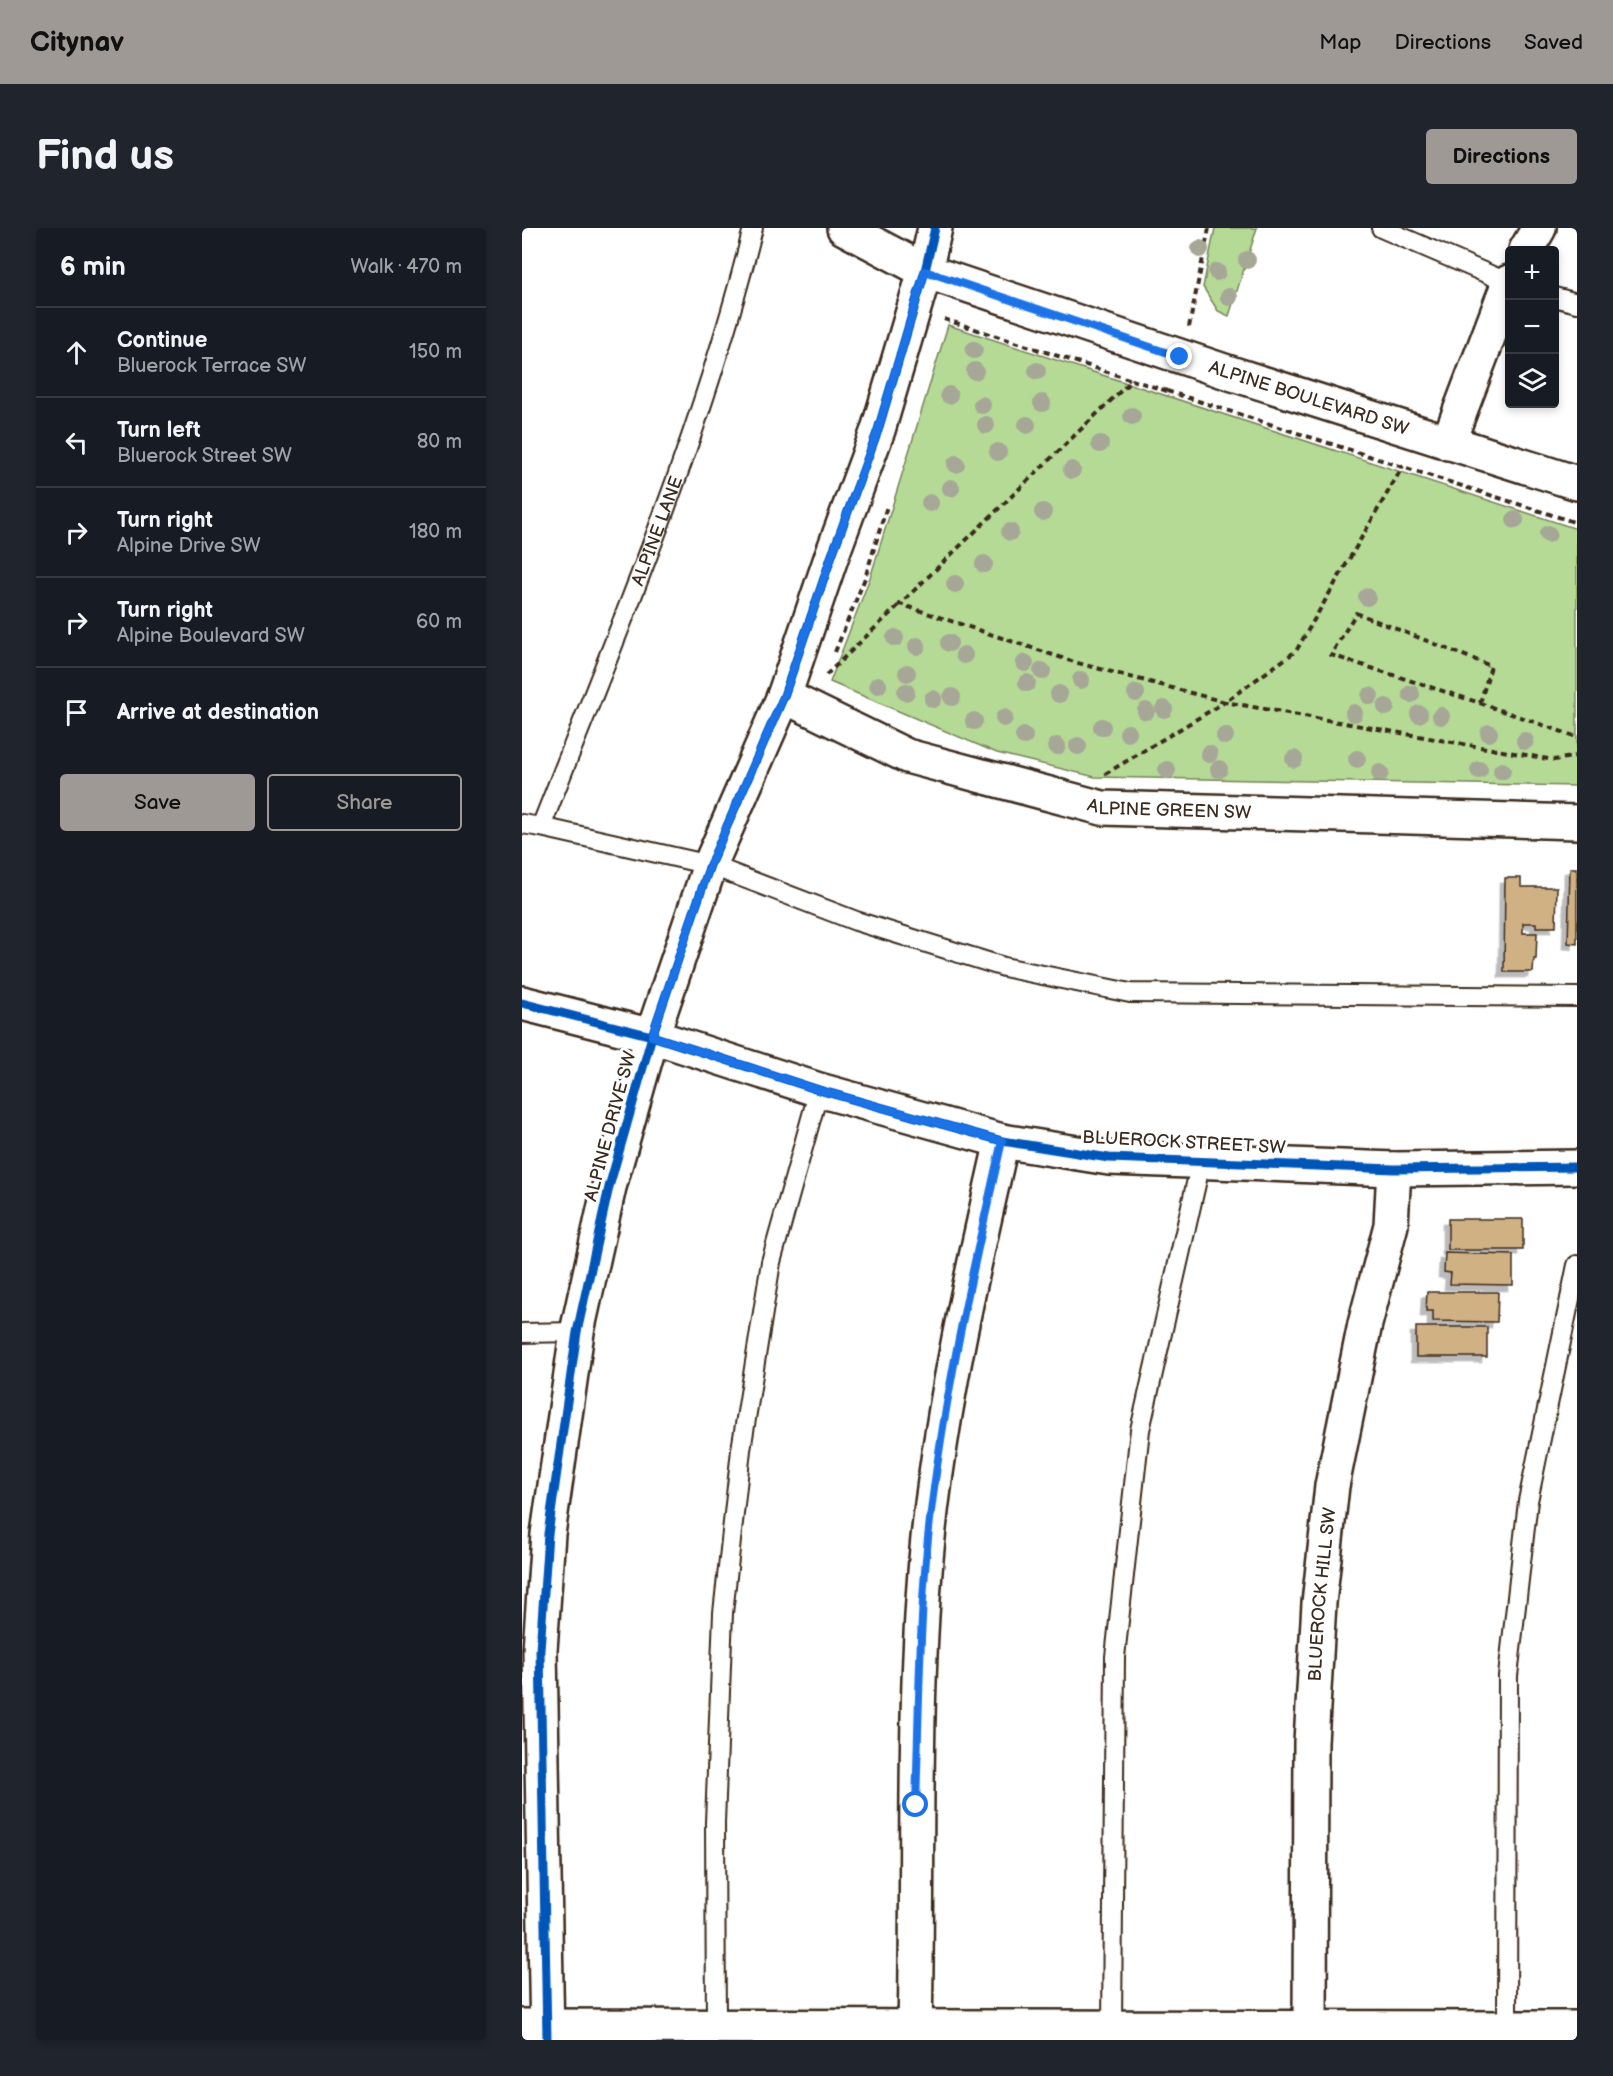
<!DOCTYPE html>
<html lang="en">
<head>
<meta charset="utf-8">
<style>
	:root { --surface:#171b24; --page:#20242c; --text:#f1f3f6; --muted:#9ea1a6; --line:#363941; --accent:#9f9995 }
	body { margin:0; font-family:"Balsamiq Sans",sans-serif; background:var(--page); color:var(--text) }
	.controls { position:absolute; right:18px; top:18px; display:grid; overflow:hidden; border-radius:6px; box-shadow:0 3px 9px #0003 }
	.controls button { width:54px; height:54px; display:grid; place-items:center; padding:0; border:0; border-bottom:2px solid var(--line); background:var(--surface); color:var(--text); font:30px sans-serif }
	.stop { position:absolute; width:18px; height:18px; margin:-14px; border:4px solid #1a73e8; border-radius:50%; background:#fff }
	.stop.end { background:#1a73e8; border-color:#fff; box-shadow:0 2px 6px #0008 }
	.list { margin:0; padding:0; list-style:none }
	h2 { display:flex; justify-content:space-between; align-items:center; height:78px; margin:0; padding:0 24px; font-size:26px }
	h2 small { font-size:20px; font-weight:400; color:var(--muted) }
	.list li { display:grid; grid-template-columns:39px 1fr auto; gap:18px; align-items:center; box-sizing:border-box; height:90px; padding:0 24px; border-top:2px solid var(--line) }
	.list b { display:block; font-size:22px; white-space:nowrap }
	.list p { margin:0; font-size:20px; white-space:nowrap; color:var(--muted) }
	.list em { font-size:20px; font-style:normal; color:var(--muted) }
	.actions { display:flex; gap:12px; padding:18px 24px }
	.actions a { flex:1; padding:14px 0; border:2px solid var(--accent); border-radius:6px; text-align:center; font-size:21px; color:var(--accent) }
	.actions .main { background:var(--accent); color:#111 }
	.icon { flex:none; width:33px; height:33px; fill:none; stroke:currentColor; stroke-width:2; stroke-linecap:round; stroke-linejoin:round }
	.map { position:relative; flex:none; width:1055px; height:1812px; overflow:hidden; border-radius:6px }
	header { display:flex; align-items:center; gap:36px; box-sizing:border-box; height:84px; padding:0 30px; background:var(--accent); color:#111 }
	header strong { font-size:28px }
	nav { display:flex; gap:33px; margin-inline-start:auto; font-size:21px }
	.intro { display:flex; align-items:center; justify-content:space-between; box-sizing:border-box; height:144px; padding:0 36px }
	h1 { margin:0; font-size:42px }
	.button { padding:15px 27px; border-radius:6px; background:var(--accent); color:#111; font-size:21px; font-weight:700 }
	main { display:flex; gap:36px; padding:0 36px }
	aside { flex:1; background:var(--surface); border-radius:6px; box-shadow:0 3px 9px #0003 }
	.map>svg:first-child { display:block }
	.green { fill:#b4da96; stroke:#78825a; stroke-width:1.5 }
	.building { fill:#d0b184; stroke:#3b2a1e; stroke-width:1.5; filter:url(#shadow) }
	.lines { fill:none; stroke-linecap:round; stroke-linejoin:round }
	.lane-casing { stroke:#3b2a1e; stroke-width:22 }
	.street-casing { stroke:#3b2a1e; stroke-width:38 }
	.path { stroke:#3b2a1e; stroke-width:4; stroke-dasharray:6 4.5; stroke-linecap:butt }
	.lane { stroke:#fff; stroke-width:18 }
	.street { stroke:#fff; stroke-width:33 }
	.cycleway-casing { stroke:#fff; stroke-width:13 }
	.cycleway { stroke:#0057b8; stroke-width:9 }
	.tree { fill:#a7a797 }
	.route { stroke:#1a73e8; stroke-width:8 }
	.labels { text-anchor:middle; stroke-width:6; stroke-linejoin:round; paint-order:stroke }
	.street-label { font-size:18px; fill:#3b2a1e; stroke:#fff }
</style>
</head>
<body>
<header>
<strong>Citynav</strong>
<nav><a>Map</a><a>Directions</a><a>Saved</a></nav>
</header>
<div class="intro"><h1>Find us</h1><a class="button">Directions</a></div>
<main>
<aside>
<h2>6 min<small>Walk · 470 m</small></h2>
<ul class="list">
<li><svg class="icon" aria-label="ahead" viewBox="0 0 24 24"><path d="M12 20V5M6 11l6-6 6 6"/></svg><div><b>Continue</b><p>Bluerock Terrace SW</p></div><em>150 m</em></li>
<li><svg class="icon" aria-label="left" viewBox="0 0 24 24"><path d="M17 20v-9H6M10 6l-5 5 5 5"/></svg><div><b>Turn left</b><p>Bluerock Street SW</p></div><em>80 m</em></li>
<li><svg class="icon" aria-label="right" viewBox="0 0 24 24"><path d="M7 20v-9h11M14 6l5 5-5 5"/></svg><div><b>Turn right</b><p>Alpine Drive SW</p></div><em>180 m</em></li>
<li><svg class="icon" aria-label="right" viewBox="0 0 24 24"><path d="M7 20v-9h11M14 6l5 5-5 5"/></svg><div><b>Turn right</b><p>Alpine Boulevard SW</p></div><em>60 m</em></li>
<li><svg class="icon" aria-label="arrive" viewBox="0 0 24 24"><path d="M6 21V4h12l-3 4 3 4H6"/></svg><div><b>Arrive at destination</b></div></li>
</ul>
<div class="actions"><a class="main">Save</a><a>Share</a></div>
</aside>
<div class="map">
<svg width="1055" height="1812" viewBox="0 0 1055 1812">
	<defs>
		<filter id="shadow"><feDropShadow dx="-5.5" dy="5.5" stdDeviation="0" flood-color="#0004"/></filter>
	</defs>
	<rect width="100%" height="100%" fill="#fff"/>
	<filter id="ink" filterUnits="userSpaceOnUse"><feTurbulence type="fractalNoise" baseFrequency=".0167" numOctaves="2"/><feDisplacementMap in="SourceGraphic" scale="12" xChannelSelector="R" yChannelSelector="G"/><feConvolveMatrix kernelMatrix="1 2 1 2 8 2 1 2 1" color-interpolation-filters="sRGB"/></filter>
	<g filter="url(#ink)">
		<!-- green -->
		<g class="green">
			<path d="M 693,0 L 735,0 L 707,88 L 696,83 L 681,59 Z"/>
			<path d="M 426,97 L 1055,301 L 1055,558 L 573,549 L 475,525 L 308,454 L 349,347 Z"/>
		</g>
		<!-- building -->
		<g class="building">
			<path d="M 1048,640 L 1055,640 L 1055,716 L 1046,715 Z"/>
			<path d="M 983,650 L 999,650 L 999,659 L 1035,659 L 1034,699 L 1014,699 L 1014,695 L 1001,695 L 1001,705 L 1015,705 L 1014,731 L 1012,731 L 1011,744 L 982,744 Z"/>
			<rect x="926" y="991" width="75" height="31"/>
			<path d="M 923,1025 L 991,1027 L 991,1057 L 928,1056 L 929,1045 L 922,1044 Z"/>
			<path d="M 905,1064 L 976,1064 L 975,1094 L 911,1093 L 911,1083 L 904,1083 Z"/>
			<rect x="894" y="1099" width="71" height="30"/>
		</g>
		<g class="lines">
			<!-- lane casing -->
			<g class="lane-casing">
				<g id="lane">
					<path d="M 859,0 L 987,55"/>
					<path d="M 1032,69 L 1055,75"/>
					<path d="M 0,596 L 19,599 L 188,637 L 334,693 L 482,739 L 608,765 L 1055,769"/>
					<path id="s1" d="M 19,599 C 96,402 181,206 231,0"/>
					<path d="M 0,1105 L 55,1104"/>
					<path d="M 985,1798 L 986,1448 L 1006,1273 L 1055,1037"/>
					<path d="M 194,1799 L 193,1595 L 201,1385 L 219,1222 L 249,1034 L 297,862"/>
					<path d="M 590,1799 L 593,1429 L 618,1202 L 679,934"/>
				</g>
			</g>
			<!-- street casing -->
			<g class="street-casing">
				<g id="street">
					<path id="s2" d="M 322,0 L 403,43 L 705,144 L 1055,255"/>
					<path d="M 1004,22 L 1017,0"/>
					<path d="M 926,215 L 987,54"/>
					<path id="s3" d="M 262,468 L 385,528 L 580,580 L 1055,594"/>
					<path d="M 0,775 L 130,808 L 297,862 L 480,913 L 587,930 L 872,941 L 1055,939"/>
					<path d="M 0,1798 L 1055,1800"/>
					<path d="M 393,1800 C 397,1636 390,1473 406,1310 C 420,1176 450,1044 480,913"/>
					<path id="s4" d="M 788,1800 L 789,1514 L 797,1375 L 810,1258 L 843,1096 L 869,997 L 872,941"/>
					<path d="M 25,1812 L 18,1422 L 26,1306 L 55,1104 L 87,959 L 130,808 L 188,637 L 262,468 L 310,327 L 356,202 L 403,43 L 413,0"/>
				</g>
			</g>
			<!-- path -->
			<g class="path">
				<path d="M 422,91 L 610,152"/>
				<path d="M 667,99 L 687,0"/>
				<path d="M 645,163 L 610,152 L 378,376 L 552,434 L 703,474 L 774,423 L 881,238"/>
				<path d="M 645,163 L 1055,295"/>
				<path d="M 313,424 L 343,350 L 365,278"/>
				<path d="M 304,447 L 378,376"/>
				<path d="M 958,475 L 969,438 L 834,385 L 809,427 L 958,475 L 1055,509"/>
				<path d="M 583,546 L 703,474 L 1032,532 L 1055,528"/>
			</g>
			<!-- lane -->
			<use href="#lane" class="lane"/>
			<!-- street -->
			<use href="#street" class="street"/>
			<!-- cycleway casing -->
			<g class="cycleway-casing">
				<g id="cycleway">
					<path d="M 0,775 L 130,808 L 297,862 L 480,913 L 587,930 L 872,941 L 1055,939"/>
					<path d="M 25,1812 L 18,1422 L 26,1306 L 55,1104 L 87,959 L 130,808 L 188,637 L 262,468 L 310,327 L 356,202 L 403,43 L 413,0"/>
				</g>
			</g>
			<!-- cycleway -->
			<use href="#cycleway" class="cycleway"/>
		</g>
		<!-- trees -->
		<g class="tree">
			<circle cx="678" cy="21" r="9"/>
			<circle cx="725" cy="32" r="9"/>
			<circle cx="695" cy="44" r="9"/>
			<circle cx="707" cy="69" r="9"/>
			<circle cx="452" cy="122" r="9"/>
			<circle cx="453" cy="143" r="9"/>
			<circle cx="515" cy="143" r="9"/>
			<circle cx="427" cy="167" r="9"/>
			<circle cx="520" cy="175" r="9"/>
			<circle cx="460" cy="177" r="9"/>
			<circle cx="610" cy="188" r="9"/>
			<circle cx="464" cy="197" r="9"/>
			<circle cx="505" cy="197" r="9"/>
			<circle cx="578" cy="216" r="9"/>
			<circle cx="476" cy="224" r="9"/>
			<circle cx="434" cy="236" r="9"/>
			<circle cx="550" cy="242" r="9"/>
			<circle cx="429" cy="260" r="9"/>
			<circle cx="408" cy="275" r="9"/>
			<circle cx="521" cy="284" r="9"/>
			<circle cx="993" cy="292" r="9"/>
			<circle cx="488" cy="304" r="9"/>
			<circle cx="1026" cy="306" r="9"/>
			<circle cx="462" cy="336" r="9"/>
			<circle cx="433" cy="356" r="9"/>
			<circle cx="845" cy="369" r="9"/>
			<circle cx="373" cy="410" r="9"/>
			<circle cx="427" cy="415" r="9"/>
			<circle cx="395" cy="418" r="9"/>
			<circle cx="442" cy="427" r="9"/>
			<circle cx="503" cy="435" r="9"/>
			<circle cx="520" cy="443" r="9"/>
			<circle cx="385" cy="445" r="9"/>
			<circle cx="559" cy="452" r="9"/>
			<circle cx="505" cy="455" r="9"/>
			<circle cx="356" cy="457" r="9"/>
			<circle cx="384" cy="464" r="9"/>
			<circle cx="614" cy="465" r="9"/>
			<circle cx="537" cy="466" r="9"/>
			<circle cx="889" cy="466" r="9"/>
			<circle cx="848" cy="468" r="9"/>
			<circle cx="430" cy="469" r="9"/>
			<circle cx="411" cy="471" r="9"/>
			<circle cx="864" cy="479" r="9"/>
			<circle cx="642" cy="481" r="9"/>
			<circle cx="624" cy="483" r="9"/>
			<circle cx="832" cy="485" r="9"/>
			<circle cx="897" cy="486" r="9"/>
			<circle cx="919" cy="488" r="9"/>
			<circle cx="482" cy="490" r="9"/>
			<circle cx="452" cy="493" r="9"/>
			<circle cx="580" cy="499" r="9"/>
			<circle cx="606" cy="505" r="9"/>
			<circle cx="967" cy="505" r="9"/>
			<circle cx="502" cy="508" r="9"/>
			<circle cx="703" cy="508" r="9"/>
			<circle cx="1003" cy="513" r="9"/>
			<circle cx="535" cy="518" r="9"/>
			<circle cx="556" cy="518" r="9"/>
			<circle cx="687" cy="526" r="9"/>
			<circle cx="772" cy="531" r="9"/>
			<circle cx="835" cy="531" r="9"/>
			<circle cx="697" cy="541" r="9"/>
			<circle cx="645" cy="542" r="9"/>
			<circle cx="957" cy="542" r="9"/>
			<circle cx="980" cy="543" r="9"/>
			<circle cx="858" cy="545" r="9"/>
		</g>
	</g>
	<g class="lines" filter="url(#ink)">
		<!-- route -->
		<path class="route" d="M 394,1577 C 397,1488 397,1398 406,1310 C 420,1176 450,1044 480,913 L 297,862 L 130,808 L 188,637 L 262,468 L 310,327 L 356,202 L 403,43 L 658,129"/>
	</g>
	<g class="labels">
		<!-- street labels -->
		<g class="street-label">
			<text dy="6" stroke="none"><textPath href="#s2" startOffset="496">ALPINE BOULEVARD SW</textPath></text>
			<text dy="6" stroke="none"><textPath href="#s1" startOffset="318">ALPINE LANE</textPath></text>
			<text dy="6" stroke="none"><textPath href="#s3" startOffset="406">ALPINE GREEN SW</textPath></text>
			<text transform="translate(88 898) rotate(-75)" y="6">ALPINE DRIVE SW</text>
			<text transform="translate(662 914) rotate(3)" y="6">BLUEROCK STREET SW</text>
			<text dy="6" stroke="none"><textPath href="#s4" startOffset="434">BLUEROCK HILL SW</textPath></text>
		</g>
	</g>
</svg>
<div class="controls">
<button>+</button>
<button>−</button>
<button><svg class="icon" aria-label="layers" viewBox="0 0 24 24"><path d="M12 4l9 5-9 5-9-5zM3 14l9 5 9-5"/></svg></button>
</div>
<div class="stop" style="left:394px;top:1577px"></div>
<div class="stop end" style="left:658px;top:129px"></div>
</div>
</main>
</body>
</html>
